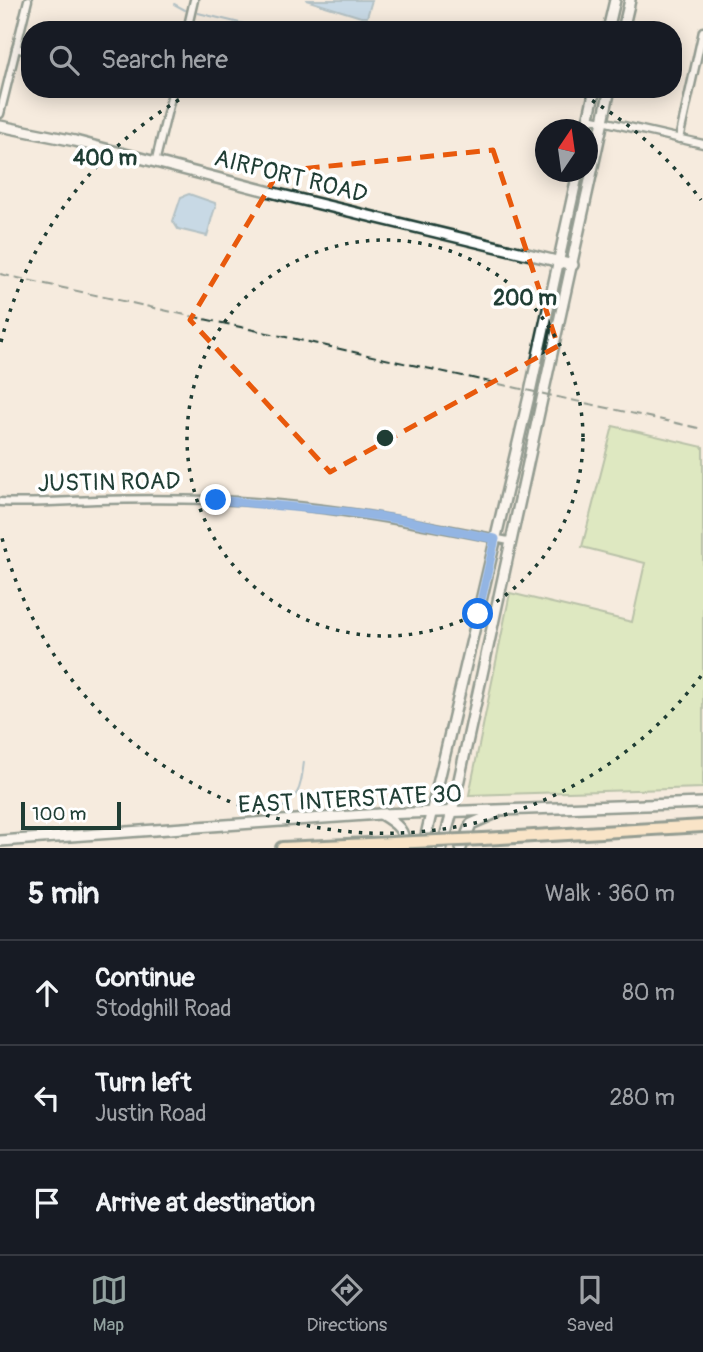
<!DOCTYPE html>
<html lang="en">
<head>
<meta charset="utf-8">
<style>
	:root { --surface:#171b24; --page:#20242c; --text:#f1f3f6; --muted:#9ea1a6; --line:#363941; --accent:#92a19f }
	body { margin:0; font-family:Pangolin,sans-serif; background:var(--page); color:var(--text) }
	.compass { position:absolute; left:535px; top:119px; width:63px; height:63px; border-radius:50%; background:var(--surface); box-shadow:0 4px 18px #0003; rotate:13deg }
	.scale { position:absolute; left:21px; bottom:18px; width:100px; box-sizing:border-box; padding-left:7px; border:4px solid #1f3d34; border-top:0; font-size:19px; line-height:24px; white-space:nowrap; color:#1f3d34; -webkit-text-stroke:5px #fff; paint-order:stroke }
	.stop { position:absolute; width:21px; height:21px; margin:-16px; border:5px solid #1a73e8; border-radius:50%; background:#fff }
	.stop.end { background:#1a73e8; border-color:#fff; box-shadow:0 2px 7px #0008 }
	.list { margin:0; padding:0; list-style:none }
	h2 { display:flex; justify-content:space-between; align-items:center; height:91px; margin:0; padding:0 28px; font-size:30px }
	h2 small { font-size:23px; font-weight:400; color:var(--muted) }
	.list li { display:grid; grid-template-columns:46px 1fr auto; gap:21px; align-items:center; box-sizing:border-box; height:105px; padding:0 28px; border-top:2px solid var(--line) }
	.list b { display:block; font-size:26px; white-space:nowrap }
	.list p { margin:0; font-size:23px; white-space:nowrap; color:var(--muted) }
	.list em { font-size:23px; font-style:normal; color:var(--muted) }
	.icon { flex:none; width:38px; height:38px; fill:none; stroke:currentColor; stroke-width:2; stroke-linecap:round; stroke-linejoin:round }
	.map { position:relative; flex:none; width:703px; height:848px; overflow:hidden }
	.search { position:absolute; background:var(--surface); box-shadow:0 4px 18px #0003; left:21px; right:21px; top:21px; height:77px; display:flex; align-items:center; gap:18px; box-sizing:border-box; padding:0 24px; border-radius:28px; color:var(--muted); font-size:26px }
	.sheet { height:406px; background:var(--surface) }
	nav { display:flex; justify-content:space-around; align-items:center; box-sizing:border-box; height:98px; border-top:2px solid var(--line); background:var(--surface); font-size:19px; color:var(--muted) }
	nav a { display:grid; justify-items:center; gap:4px }
	nav .on { color:var(--accent) }
	.map>svg:first-child { display:block }
	.green { fill:#c2e49d; stroke:#709068; stroke-width:2 }
	.water { fill:#91c4ee; stroke:#638ea4; stroke-width:2 }
	.lines { fill:none; stroke-linecap:round; stroke-linejoin:round }
	.stream { stroke:#638ea4; stroke-width:2 }
	.street-casing { stroke:#1f3d34; stroke-width:11 }
	.secondary-casing { stroke:#1f3d34; stroke-width:14 }
	.highway-casing { stroke:#1f3d34; stroke-width:16 }
	.street { stroke:#fff; stroke-width:6 }
	.secondary { stroke:#fff; stroke-width:9 }
	.highway { stroke:#fcdcac; stroke-width:10 }
	.rail { stroke:#1f3d34; stroke-width:2; stroke-dasharray:10 5; stroke-linecap:butt }
	.highway-bridge-casing { stroke:#1f3d34; stroke-width:16; stroke-linecap:butt }
	.highway-bridge { stroke:#fcdcac; stroke-width:10 }
	.route { stroke:#1a73e8; stroke-width:9 }
	.marked { fill:none; stroke:#e8590c; stroke-width:5; stroke-dasharray:14 9; stroke-linejoin:round }
	.ring { fill:none; stroke:#1f3d34; stroke-width:3.5; stroke-dasharray:3.5 7 }
	.labels { text-anchor:middle; stroke-width:7; stroke-linejoin:round; paint-order:stroke }
	.street-label { font-size:24px; fill:#1f3d34; stroke:#fff }
	.centre { fill:#1f3d34; stroke:#fff; stroke-width:3.5 }
	.ring-label { font-size:21px; text-anchor:middle; font-weight:bold; fill:#1f3d34; stroke:#fff; stroke-width:7; stroke-linejoin:round; paint-order:stroke }
</style>
</head>
<body>
<div class="map">
<svg width="703" height="848" viewBox="0 0 703 848">
	<rect width="100%" height="100%" fill="#f6ebde"/>
	<filter id="ink" filterUnits="userSpaceOnUse"><feTurbulence type="fractalNoise" baseFrequency=".0143" numOctaves="2"/><feDisplacementMap in="SourceGraphic" scale="14" xChannelSelector="R" yChannelSelector="G"/><feConvolveMatrix kernelMatrix="1 2 1 2 8 2 1 2 1" color-interpolation-filters="sRGB"/></filter>
	<g filter="url(#ink)">
		<!-- green -->
		<path class="green" d="M 613,426 L 703,447 L 703,788 L 469,795 L 510,593 L 632,622 L 645,563 L 582,547 Z"/>
		<!-- water -->
		<g class="water">
			<path d="M 306,0 L 372,0 L 367,17 L 361,17 Z"/>
			<path d="M 189,194 L 215,203 L 216,207 C 212,212 210,228 207,236 L 178,229 L 173,221 L 181,197 Z"/>
		</g>
		<g class="lines">
			<!-- stream -->
			<g class="stream">
				<path d="M 174,4 L 185,10"/>
				<path d="M 198,13 L 244,24"/>
				<path d="M 274,813 C 300,797 300,791 304,762"/>
			</g>
			<!-- street casing -->
			<g class="street-casing">
				<g id="street">
					<path d="M 187,30 L 194,0"/>
					<path d="M 16,48 L 30,52"/>
					<path d="M 0,114 L 28,0"/>
					<path d="M 589,118 L 703,144"/>
					<path d="M 679,139 L 703,31"/>
					<path d="M 155,163 L 173,89"/>
					<path d="M 0,502 C 32,504 64,501 96,500 C 135,499 174,499 213,500 C 314,503 411,522 509,541"/>
				</g>
			</g>
			<!-- secondary casing -->
			<g class="secondary-casing">
				<g id="secondary">
					<path d="M 608,30 L 615,0"/>
					<path d="M 623,30 L 630,0"/>
					<path d="M 0,126 L 75,141 L 282,195 L 573,265"/>
					<path d="M 586,130 L 595,89"/>
					<path d="M 382,815 C 397,824 405,830 405,848"/>
					<path d="M 0,841 L 380,814 L 703,803"/>
					<path d="M 423,848 L 530,392 L 578,172"/>
					<path d="M 442,848 L 452,812 C 503,571 558,330 610,89"/>
					<path d="M 461,848 L 471,824 L 496,813"/>
				</g>
			</g>
			<!-- highway casing -->
			<g class="highway-casing">
				<g id="highway">
					<path d="M 483,839 L 703,826"/>
					<path d="M 282,848 L 369,844"/>
				</g>
			</g>
			<!-- street -->
			<use href="#street" class="street"/>
			<!-- secondary -->
			<use href="#secondary" class="secondary"/>
			<!-- highway -->
			<use href="#highway" class="highway"/>
			<!-- rail -->
			<path class="rail" d="M 0,274 L 703,429"/>
			<!-- highway-bridge casing -->
			<g class="highway-bridge-casing">
				<path id="highway-bridge" d="M 369,844 L 483,839"/>
			</g>
			<!-- highway-bridge -->
			<use href="#highway-bridge" class="highway-bridge"/>
		</g>
	</g>
	<g class="lines" filter="url(#ink)">
		<!-- route -->
		<path class="route" d="M 216,500 L 349,512 L 403,520 L 495,539 L 478,614"/>
	</g>
	<!-- marked area -->
	<path d="M0 0H703V848H0ZM 493,150 L 558,346 L 330,472 L 190,320 L 279,171 Z" fill="#f6ebde" fill-opacity=".55" fill-rule="evenodd"/>
	<path class="marked" d="M 493,150 L 558,346 L 330,472 L 190,320 L 279,171 Z"/>
	<!-- distance rings -->
	<g class="ring">
		<circle cx="385" cy="438" r="198"/>
		<path d="M701 676A396 396 0 0 1 1 534M1 342A396 396 0 0 1 196 90M574 90A396 396 0 0 1 701 200"/>
	</g>
	<g class="labels">
		<!-- street labels -->
		<g class="street-label">
			<text transform="translate(291 176) rotate(14)" y="8">AIRPORT ROAD</text>
			<text transform="translate(109 482) rotate(-1)" y="8">JUSTIN ROAD</text>
			<text transform="translate(350 799) rotate(-3)" y="8">EAST INTERSTATE 30</text>
		</g>
	</g>
	<circle cx="385" cy="438" r="10" class="centre"/>
	<g class="ring-label">
		<text x="105" y="165">400 m</text>
		<text x="525" y="305">200 m</text>
	</g>
</svg>
<svg class="compass" viewBox="-18 -18 36 36"><path d="M0-13l5 13h-10z" fill="#e53935"/><path d="M0 13l5-13h-10z" fill="#9ea1a6"/></svg>
<div class="scale">100 m</div>
<div class="stop" style="left:478px;top:614px"></div>
<div class="stop end" style="left:216px;top:500px"></div>
<div class="search"><svg class="icon" aria-label="search" viewBox="0 0 24 24"><circle cx="10" cy="10" r="6"/><path d="M15 15l6 6"/></svg>Search here</div>
</div>
<section class="sheet">
<h2>5 min<small>Walk · 360 m</small></h2>
<ul class="list">
<li><svg class="icon" aria-label="ahead" viewBox="0 0 24 24"><path d="M12 20V5M6 11l6-6 6 6"/></svg><div><b>Continue</b><p>Stodghill Road</p></div><em>80 m</em></li>
<li><svg class="icon" aria-label="left" viewBox="0 0 24 24"><path d="M17 20v-9H6M10 6l-5 5 5 5"/></svg><div><b>Turn left</b><p>Justin Road</p></div><em>280 m</em></li>
<li><svg class="icon" aria-label="arrive" viewBox="0 0 24 24"><path d="M6 21V4h12l-3 4 3 4H6"/></svg><div><b>Arrive at destination</b></div></li>
</ul>
</section>
<nav>
<a class="on"><svg class="icon" aria-label="map" viewBox="0 0 24 24"><path d="M3 6l6-2 6 2 6-2v14l-6 2-6-2-6 2zM9 4v14M15 6v14"/></svg>Map</a>
<a><svg class="icon" aria-label="directions" viewBox="0 0 24 24"><path d="M12 3l9 9-9 9-9-9zM9 14v-3h6M13 9l2 2-2 2"/></svg>Directions</a>
<a><svg class="icon" aria-label="saved" viewBox="0 0 24 24"><path d="M7 4h10v16l-5-4-5 4z"/></svg>Saved</a>
</nav>
</body>
</html>
